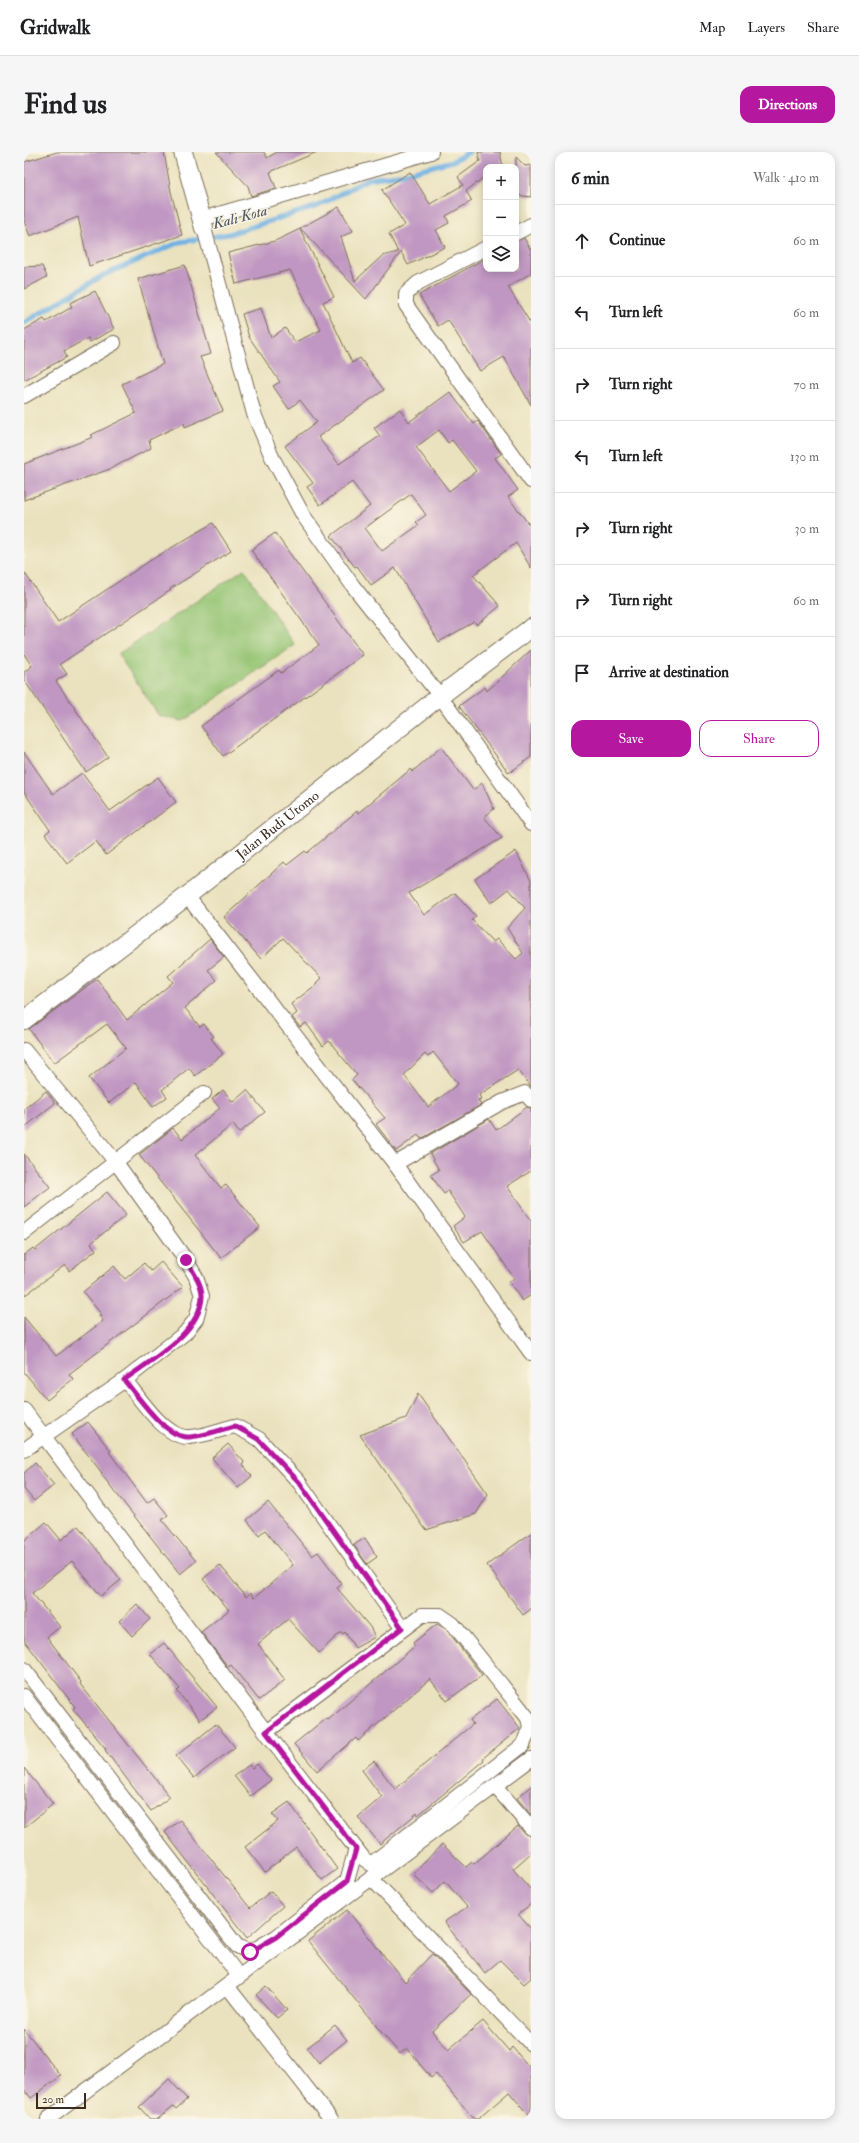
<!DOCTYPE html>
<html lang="en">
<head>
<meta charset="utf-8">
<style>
	:root { --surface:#fff; --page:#f6f6f6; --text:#202124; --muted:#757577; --line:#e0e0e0; --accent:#b5179e }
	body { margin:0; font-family:"IM FELL Double Pica",serif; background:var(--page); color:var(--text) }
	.controls { position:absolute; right:12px; top:12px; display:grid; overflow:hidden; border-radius:8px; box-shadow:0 2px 10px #0003 }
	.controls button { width:36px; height:36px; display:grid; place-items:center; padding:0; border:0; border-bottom:1px solid var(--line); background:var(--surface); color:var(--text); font:20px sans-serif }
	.scale { position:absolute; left:12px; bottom:10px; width:50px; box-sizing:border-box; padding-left:4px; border:2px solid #3b2a1e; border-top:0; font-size:11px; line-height:14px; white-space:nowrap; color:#3b2a1e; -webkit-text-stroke:3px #fcf5e5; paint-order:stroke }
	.stop { position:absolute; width:12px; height:12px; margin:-9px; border:3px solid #b5179e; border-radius:50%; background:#fff }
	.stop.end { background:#b5179e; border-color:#fff; box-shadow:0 1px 4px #0008 }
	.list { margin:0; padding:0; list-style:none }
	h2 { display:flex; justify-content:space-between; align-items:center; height:52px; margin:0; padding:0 16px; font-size:17px }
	h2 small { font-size:13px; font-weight:400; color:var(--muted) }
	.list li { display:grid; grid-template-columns:26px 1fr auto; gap:12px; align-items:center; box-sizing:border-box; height:72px; padding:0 16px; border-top:1px solid var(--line) }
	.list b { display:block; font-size:15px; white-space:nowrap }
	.list em { font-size:13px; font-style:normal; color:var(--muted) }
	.actions { display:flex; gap:8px; padding:12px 16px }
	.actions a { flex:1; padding:9px 0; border:1px solid var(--accent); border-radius:12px; text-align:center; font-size:14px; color:var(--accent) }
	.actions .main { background:var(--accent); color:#fff }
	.icon { flex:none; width:22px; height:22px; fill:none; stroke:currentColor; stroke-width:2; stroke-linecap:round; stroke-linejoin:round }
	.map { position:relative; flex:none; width:507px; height:1967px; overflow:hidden; border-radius:12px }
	header { display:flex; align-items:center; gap:24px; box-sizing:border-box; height:56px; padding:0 20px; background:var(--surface); border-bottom:1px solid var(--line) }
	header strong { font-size:19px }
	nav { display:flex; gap:22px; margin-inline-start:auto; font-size:14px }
	.intro { display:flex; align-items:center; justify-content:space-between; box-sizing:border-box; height:96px; padding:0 24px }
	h1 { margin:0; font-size:28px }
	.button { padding:10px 18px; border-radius:12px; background:var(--accent); color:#fff; font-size:14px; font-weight:700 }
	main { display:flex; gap:24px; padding:0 24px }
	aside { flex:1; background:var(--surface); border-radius:12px; box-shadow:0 2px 10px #0003 }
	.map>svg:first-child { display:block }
	.green { fill:#94c473; stroke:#687748 }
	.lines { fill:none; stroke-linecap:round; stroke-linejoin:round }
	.stream { stroke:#6eb0e3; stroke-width:5 }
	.building { fill:#c097c2; fill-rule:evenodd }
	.minor-casing { stroke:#786a56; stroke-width:16 }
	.tertiary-casing { stroke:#786a56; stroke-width:20 }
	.minor { stroke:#fff; stroke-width:14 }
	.tertiary { stroke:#fff; stroke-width:18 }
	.route { stroke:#b5179e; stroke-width:5 }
	.labels { text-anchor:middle; stroke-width:3; stroke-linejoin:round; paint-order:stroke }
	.street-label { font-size:14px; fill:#3b2a1e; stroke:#fcf5e5 }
	.water-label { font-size:15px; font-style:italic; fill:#4d5963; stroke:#fcf5e5 }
</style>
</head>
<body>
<header>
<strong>Gridwalk</strong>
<nav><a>Map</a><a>Layers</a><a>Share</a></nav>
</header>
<div class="intro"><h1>Find us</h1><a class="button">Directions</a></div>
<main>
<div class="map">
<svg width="507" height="1967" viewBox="0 0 507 1967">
	<rect width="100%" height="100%" fill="#fcf5e5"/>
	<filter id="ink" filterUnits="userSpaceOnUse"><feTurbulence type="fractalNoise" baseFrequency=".025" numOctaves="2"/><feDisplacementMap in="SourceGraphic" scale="8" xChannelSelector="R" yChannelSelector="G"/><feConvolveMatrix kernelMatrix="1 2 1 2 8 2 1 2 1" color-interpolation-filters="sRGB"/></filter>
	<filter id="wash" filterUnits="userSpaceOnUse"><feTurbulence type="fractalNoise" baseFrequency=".012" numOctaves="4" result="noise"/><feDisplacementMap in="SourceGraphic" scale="16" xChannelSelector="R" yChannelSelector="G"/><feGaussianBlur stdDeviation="0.9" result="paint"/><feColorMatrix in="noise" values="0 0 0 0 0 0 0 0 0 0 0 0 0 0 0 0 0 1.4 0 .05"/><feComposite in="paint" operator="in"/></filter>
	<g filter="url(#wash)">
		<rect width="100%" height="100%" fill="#eae2be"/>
		<!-- green -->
		<path class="green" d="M 220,417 L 271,493 L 159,569 L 135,564 L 94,502 Z"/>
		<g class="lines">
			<!-- stream -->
			<path class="stream" d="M 0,171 L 78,124 L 156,90 L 205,82 L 294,54 L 344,27 L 379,22 L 429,9 L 445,0"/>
		</g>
		<g id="blocks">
			<!-- building -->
			<g class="building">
				<path d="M 33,0 L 140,0 L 147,40 L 158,83 L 65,114 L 54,65 L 6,84 L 0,69 L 0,10 Z"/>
				<path d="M 192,0 L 240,0 L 243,6 L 253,0 L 293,0 L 246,20 L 252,36 L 227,44 L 224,34 Z"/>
				<path d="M 454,0 L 476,0 L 479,15 L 462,15 L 462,24 L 442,39 L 448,49 L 422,64 L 425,71 L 412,78 L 421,95 L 384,113 L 377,100 L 342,147 L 276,76 L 315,55 L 329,79 L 317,85 L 331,129 L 358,104 L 374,100 L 365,82 L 381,73 L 358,38 L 386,20 L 406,52 L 439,33 L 434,25 L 456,9 Z"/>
				<path d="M 492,5 L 501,14 L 507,13 L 507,45 L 492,43 Z"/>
				<path d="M 276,77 L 310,145 L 299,150 L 328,211 L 336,206 L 360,238 L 294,285 L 315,312 L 356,284 L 350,276 L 376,257 L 385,270 L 426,240 L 450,272 L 454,269 L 477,302 L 471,306 L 494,338 L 484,345 L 507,375 L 507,416 L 492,391 L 449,423 L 476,454 L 453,473 L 450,470 L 415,490 L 371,416 L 347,433 L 333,414 L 331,415 L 307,384 L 346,354 L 328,330 L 296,353 L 283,335 L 289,331 L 261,294 L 293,270 L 276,248 L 265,257 L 249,234 L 256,230 L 225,185 L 218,162 L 237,156 L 247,186 L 261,176 L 271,190 L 297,178 L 266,118 L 212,132 L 204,101 L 251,89 ZM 415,278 L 424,291 L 428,288 L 452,319 L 425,339 L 392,295 ZM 387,342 L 402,363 L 392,370 L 395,373 L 358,399 L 341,376 Z"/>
				<path d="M 500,86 L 507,98 L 507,121 L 484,135 L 507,172 L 507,253 L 480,205 L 456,219 L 424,168 L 414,174 L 395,143 L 462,106 L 462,117 L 492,117 L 492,89 Z"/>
				<path d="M 161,113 L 187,202 L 176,205 L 199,259 L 161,275 L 160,271 L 125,288 L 127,296 L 86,317 L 0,348 L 0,312 L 69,285 L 67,283 L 112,261 L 98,232 L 139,212 L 114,127 Z"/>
				<path d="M 18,114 L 23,125 L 0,137 L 0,115 Z"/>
				<path d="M 71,139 L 90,177 L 66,190 L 64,186 L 40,199 L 43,205 L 0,228 L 0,178 L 20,167 L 22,170 L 48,155 L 46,151 Z"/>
				<path d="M 189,371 L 207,399 L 146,437 L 147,438 L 36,512 L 43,522 L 32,529 L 84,605 L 62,620 L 0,528 L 0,520 L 8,514 L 0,502 L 0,420 L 34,470 L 127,408 Z"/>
				<path d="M 251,381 L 339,503 L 199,604 L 177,574 L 255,518 L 257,521 L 295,493 L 227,398 Z"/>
				<path d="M 507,498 L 507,605 L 485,621 L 435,554 L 461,535 L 463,539 Z"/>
				<path d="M 417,595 L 449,638 L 458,631 L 470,657 L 460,665 L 478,686 L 385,741 L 400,763 L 431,741 L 452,764 L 448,768 L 469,790 L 473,787 L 492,807 L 499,801 L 483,776 L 501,756 L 485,737 L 467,751 L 451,727 L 492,699 L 507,729 L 507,935 L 494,918 L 455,943 L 457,947 L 454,948 L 457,953 L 397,987 L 394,983 L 372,999 L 352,972 L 361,966 L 328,928 L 333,923 L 305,889 L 299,894 L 282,871 L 276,875 L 268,865 L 273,861 L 267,852 L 293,832 L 292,831 L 297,826 L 259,786 L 237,807 L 200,765 L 260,710 L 263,713 L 281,699 L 283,701 L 333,659 L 334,661 L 387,617 L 388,620 ZM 409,900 L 434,932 L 404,955 L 380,923 L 401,902 L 404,905 Z"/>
				<path d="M 0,600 L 29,642 L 58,621 L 86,659 L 134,625 L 152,650 L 82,703 L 72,689 L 43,711 L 21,682 L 26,678 L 0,640 Z"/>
				<path d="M 186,787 L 200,805 L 184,818 L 193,828 L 161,856 L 176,875 L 180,872 L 190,885 L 187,886 L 199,902 L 171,924 L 165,916 L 138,938 L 143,945 L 129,955 L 112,930 L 85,951 L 65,926 L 102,896 L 83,872 L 30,911 L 5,877 L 73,827 L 103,868 L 149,830 L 144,824 Z"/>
				<path d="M 199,938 L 209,950 L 223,938 L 241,960 L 215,981 L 209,972 L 171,1003 L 197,1036 L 202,1033 L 236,1075 L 197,1106 L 115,1003 L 149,976 L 158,987 L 196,956 L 188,947 Z"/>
				<path d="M 22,939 L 31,951 L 0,976 L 0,957 Z"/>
				<path d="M 503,955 L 507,956 L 507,1019 L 483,1034 L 507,1069 L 507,1143 L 498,1149 L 485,1130 L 490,1126 L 458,1079 L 440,1090 L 429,1074 L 441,1065 L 424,1039 L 420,1042 L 407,1023 L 415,1018 L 406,1002 L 465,967 L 472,978 Z"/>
				<path d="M 0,1002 L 26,1035 L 0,1055 Z"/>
				<path d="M 83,1040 L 102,1063 L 67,1091 L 72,1098 L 45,1119 L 41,1113 L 0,1144 L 0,1103 L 9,1096 L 11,1098 Z"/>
				<path d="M 137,1110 L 159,1135 L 45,1222 L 49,1227 L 23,1248 L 0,1220 L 0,1165 L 32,1204 L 79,1169 L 75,1163 L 77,1162 L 59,1140 L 90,1114 L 101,1127 L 120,1111 L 127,1119 Z"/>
				<path d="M 394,1242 L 464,1342 L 452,1362 L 402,1378 L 336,1283 L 382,1266 Z"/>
				<path d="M 64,1270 L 87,1299 L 85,1300 L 123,1351 L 130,1346 L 144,1363 L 138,1368 L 172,1409 L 156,1422 L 77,1322 L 78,1321 L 48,1282 Z"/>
				<path d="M 204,1292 L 221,1311 L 219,1313 L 228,1324 L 214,1336 L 188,1306 Z"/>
				<path d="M 11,1311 L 30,1333 L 10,1349 L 0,1337 L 0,1321 Z"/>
				<path d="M 244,1350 L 288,1404 L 294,1400 L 318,1432 L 313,1436 L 346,1475 L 351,1485 L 331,1496 L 321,1480 L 319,1482 L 317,1480 L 295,1501 L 264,1467 L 234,1492 L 261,1528 L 235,1548 L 207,1513 L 204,1515 L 177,1480 L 205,1458 L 179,1427 L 196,1413 L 222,1445 L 226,1441 L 230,1446 L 269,1413 L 241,1378 L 235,1383 L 223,1368 Z"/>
				<path d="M 22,1370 L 37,1388 L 54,1374 L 97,1428 L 77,1444 L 48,1409 L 8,1441 L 36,1475 L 23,1485 L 57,1530 L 56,1532 L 146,1645 L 127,1659 L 81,1598 L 82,1597 L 49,1557 L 51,1555 L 0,1488 L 0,1389 Z"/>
				<path d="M 507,1381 L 507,1457 L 499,1463 L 463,1413 Z"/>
				<path d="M 341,1386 L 353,1405 L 343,1412 L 330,1393 Z"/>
				<path d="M 113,1452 L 126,1467 L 108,1484 L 95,1469 Z"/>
				<path d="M 413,1472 L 422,1477 L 458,1523 L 423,1549 L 406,1527 L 334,1589 L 332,1586 L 293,1619 L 270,1592 L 302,1566 L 304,1568 L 391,1494 L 389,1491 Z"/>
				<path d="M 140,1491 L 193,1555 L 176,1568 L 153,1539 L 156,1537 L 126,1502 Z"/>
				<path d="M 473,1547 L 496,1576 L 459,1606 L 460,1608 L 429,1634 L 394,1663 L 393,1661 L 356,1692 L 334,1665 L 358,1645 L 338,1618 L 350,1609 L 371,1637 L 449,1572 L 446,1568 Z"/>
				<path d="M 192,1572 L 211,1595 L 170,1626 L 152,1604 Z"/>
				<path d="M 233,1612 L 247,1628 L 226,1644 L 210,1624 L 225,1613 L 228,1616 Z"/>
				<path d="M 0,1616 L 29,1652 L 0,1676 Z"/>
				<path d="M 507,1634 L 507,1663 L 493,1646 Z"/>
				<path d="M 265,1650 L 313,1717 L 298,1728 L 272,1695 L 241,1720 L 221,1695 L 254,1669 L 248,1662 Z"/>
				<path d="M 156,1668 L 226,1756 L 247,1739 L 259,1754 L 223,1786 L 141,1680 Z"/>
				<path d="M 494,1674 L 501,1682 L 507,1684 L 507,1701 L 489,1717 L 507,1738 L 507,1752 L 494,1762 L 507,1777 L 507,1826 L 500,1832 L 476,1808 L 461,1821 L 420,1770 L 443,1755 L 421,1729 L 409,1741 L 389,1722 L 418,1692 L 442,1715 L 448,1710 L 450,1712 Z"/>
				<path d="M 323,1758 L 381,1830 L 408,1802 L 447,1842 L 408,1879 L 424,1898 L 459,1869 L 485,1899 L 488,1895 L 507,1917 L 507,1966 L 485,1940 L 454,1967 L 450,1967 L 412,1922 L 407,1926 L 383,1896 L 376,1902 L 357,1880 L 284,1789 Z"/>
				<path d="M 242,1834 L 263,1858 L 253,1866 L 232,1843 Z"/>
				<path d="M 311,1873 L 323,1888 L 295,1911 L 283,1896 Z"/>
				<path d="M 0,1877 L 37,1924 L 7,1946 L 0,1937 Z"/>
				<path d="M 145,1927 L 163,1947 L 152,1957 L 149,1954 L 134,1967 L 126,1967 L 115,1955 Z"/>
			</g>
		</g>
	</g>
	<g filter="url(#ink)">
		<use href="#blocks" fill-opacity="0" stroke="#786a56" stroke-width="1"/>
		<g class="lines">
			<!-- minor casing -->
			<g class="minor-casing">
				<g id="minor">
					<path d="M 178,67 L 407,0"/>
					<path d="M 180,76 L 230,262 L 248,305 L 279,363 L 329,434 L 416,544 L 507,672"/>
					<path d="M 492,81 L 507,73"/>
					<path d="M 462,96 L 394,131 L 382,142 L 382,153 L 507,329"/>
					<path d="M 0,244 L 90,191"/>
					<path d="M 163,744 L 371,1012 L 507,1201"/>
					<path d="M 0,898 L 91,1009 L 162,1108 L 172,1125 L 178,1144 L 172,1167 L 161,1181 L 101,1228 L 0,1298"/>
					<path d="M 371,1012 L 478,950 L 501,941 L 507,948"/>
					<path d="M 0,1081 L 180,941"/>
					<path d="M 101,1228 C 115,1245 139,1283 162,1285 C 175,1286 198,1277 211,1274 L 235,1287 L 275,1330 L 378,1476"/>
					<path d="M 0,1258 L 242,1580 L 340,1707 L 347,1712 L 499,1593 L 506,1575 L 504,1566 L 429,1472 L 416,1463 L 398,1463 L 242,1580"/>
					<path d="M 0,1517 L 213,1794 L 226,1800 L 252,1785 L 323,1729 L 332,1697"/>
					<path d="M 0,1544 L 215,1824"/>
					<path d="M 471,1634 L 507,1676"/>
					<path d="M 348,1727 L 507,1892"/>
					<path d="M 203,1834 L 307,1967"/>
					<path d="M 24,1967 L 507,1607"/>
				</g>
			</g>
			<!-- tertiary casing -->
			<g class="tertiary-casing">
				<g id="tertiary">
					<path d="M 159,0 L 180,76"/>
					<path id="s1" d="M 0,868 L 163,744 L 416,544 L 507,476"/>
				</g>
			</g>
			<!-- minor -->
			<use href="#minor" class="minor"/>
			<!-- tertiary -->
			<use href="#tertiary" class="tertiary"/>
		</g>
	</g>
	<g class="lines" filter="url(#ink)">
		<!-- route -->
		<path class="route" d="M 162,1108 C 168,1118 179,1133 178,1145 C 176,1181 127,1208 100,1228 C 115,1245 139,1283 162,1285 C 175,1286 198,1277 211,1274 L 234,1287 L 275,1330 L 378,1476 L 242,1580 L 332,1697 L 323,1729 L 252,1785 L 226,1800"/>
	</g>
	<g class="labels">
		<!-- street labels -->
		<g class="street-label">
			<text dy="5" stroke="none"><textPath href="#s1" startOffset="320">Jalan Budi Utomo</textPath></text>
		</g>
		<!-- water labels -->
		<g class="water-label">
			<text transform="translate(216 65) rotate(-15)" y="5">Kali Kota</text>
		</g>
	</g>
</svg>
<div class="controls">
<button>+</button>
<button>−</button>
<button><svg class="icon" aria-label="layers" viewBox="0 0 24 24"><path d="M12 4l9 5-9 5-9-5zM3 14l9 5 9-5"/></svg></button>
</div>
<div class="scale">20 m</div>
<div class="stop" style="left:226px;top:1800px"></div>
<div class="stop end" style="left:162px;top:1108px"></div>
</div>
<aside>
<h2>6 min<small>Walk · 410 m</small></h2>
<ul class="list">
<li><svg class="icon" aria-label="ahead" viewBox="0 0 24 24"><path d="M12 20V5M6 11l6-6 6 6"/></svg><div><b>Continue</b></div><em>60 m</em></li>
<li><svg class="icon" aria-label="left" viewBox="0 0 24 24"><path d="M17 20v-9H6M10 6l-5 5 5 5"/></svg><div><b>Turn left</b></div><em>60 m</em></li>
<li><svg class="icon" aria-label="right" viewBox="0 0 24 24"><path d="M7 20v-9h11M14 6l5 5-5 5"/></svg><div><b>Turn right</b></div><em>70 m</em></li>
<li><svg class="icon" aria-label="left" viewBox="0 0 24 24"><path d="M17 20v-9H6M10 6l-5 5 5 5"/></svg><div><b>Turn left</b></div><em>130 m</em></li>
<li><svg class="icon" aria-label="right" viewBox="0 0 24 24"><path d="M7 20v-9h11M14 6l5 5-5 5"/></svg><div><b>Turn right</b></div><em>30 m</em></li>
<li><svg class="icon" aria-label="right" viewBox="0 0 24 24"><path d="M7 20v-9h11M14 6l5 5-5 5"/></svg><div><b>Turn right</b></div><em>60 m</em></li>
<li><svg class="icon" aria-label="arrive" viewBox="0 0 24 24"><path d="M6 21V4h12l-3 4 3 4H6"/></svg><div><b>Arrive at destination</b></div></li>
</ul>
<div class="actions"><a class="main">Save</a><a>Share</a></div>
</aside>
</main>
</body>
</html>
